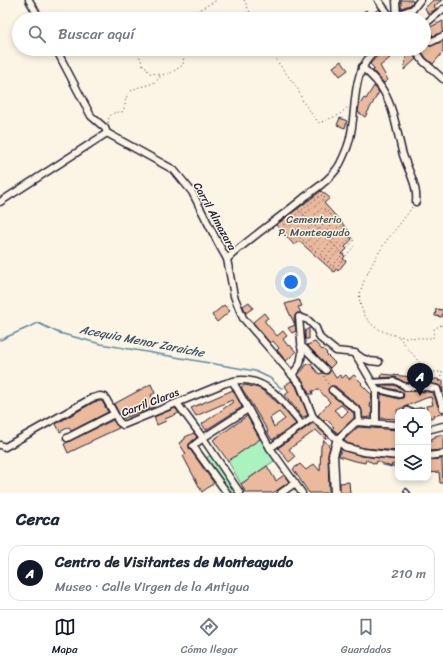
<!DOCTYPE html>
<html lang="es">
<head>
<meta charset="utf-8">
<style>
	:root { --surface:#fff; --page:#f2f2f3; --text:#1f2937; --muted:#747a83; --line:#e0e1e3; --accent:#111827 }
	body { margin:0; font-family:Sriracha,sans-serif; background:var(--page); color:var(--text) }
	.controls { position:absolute; right:12px; bottom:12px; display:grid; overflow:hidden; border-radius:8px; box-shadow:0 2px 6px #0003 }
	.controls button { width:36px; height:36px; display:grid; place-items:center; padding:0; border:0; border-bottom:1px solid var(--line); background:var(--surface); color:var(--text); font:20px sans-serif }
	.you { position:absolute; left:291px; top:282px; width:14px; height:14px; margin:-10px; border:3px solid #fff; border-radius:50%; background:#1a73e8; box-shadow:0 0 0 6px #1a73e833 }
	.badge { display:grid; place-items:center; width:26px; height:26px; border-radius:50%; background:var(--accent); color:#fff; font-size:13px; font-weight:700 }
	.pin { position:absolute; translate:-50% -33px; filter:drop-shadow(0 1px 2px #0008) }
	.pin::after { content:''; position:absolute; top:21px; width:14px; height:12px; background:inherit; clip-path:polygon(0 0,100% 0,50% 100%) }
	.list { margin:0; padding:0; list-style:none }
	h2 { display:flex; justify-content:space-between; align-items:center; height:52px; margin:0; padding:0 16px; font-size:17px }
	h2 small { font-size:13px; font-weight:400; color:var(--muted) }
	.list li { display:grid; grid-template-columns:26px 1fr auto; gap:12px; align-items:center; box-sizing:border-box; height:56px; margin:0 8px 8px; padding:0 8px; border:1px solid var(--line); border-radius:12px }
	.list b { display:block; font-size:15px; white-space:nowrap }
	.list p { margin:0; font-size:13px; white-space:nowrap; color:var(--muted) }
	.list em { font-size:13px; font-style:normal; color:var(--muted) }
	.icon { flex:none; width:22px; height:22px; fill:none; stroke:currentColor; stroke-width:2; stroke-linecap:round; stroke-linejoin:round }
	.map { position:relative; flex:none; width:443px; height:493px; overflow:hidden }
	.search { position:absolute; background:var(--surface); box-shadow:0 2px 6px #0003; left:12px; right:12px; top:12px; height:44px; display:flex; align-items:center; gap:10px; box-sizing:border-box; padding:0 14px; border-radius:22px; color:var(--muted); font-size:15px }
	.sheet { height:116px; background:var(--surface) }
	nav { display:flex; justify-content:space-around; align-items:center; box-sizing:border-box; height:56px; border-top:1px solid var(--line); background:var(--surface); font-size:11px; color:var(--muted) }
	nav a { display:grid; justify-items:center; gap:2px }
	nav .on { color:var(--accent) }
	.map>svg:first-child { display:block }
	.green { fill:#aaf2be; stroke:#668a7c }
	.lines { fill:none; stroke-linecap:round; stroke-linejoin:round }
	.stream { stroke:#5c8a9f; stroke-width:1.5 }
	.building { fill:#ebb99c; stroke:#22223b; fill-rule:evenodd }
	.service-casing { stroke:#22223b; stroke-width:6 }
	.pedestrian-casing { stroke:#22223b; stroke-width:8 }
	.minor-casing { stroke:#22223b; stroke-width:9 }
	.tertiary-casing { stroke:#22223b; stroke-width:11 }
	.path { stroke:#22223b; stroke-width:1; stroke-dasharray:1 3; stroke-linecap:butt }
	.service { stroke:#fcf5e5; stroke-width:3 }
	.pedestrian { stroke:#fcf5e5; stroke-width:4.5 }
	.minor { stroke:#fcf5e5; stroke-width:6 }
	.tertiary { stroke:#fcf5e5; stroke-width:8 }
	.labels { text-anchor:middle; stroke-width:3; stroke-linejoin:round; paint-order:stroke }
	.street-label { font-size:11px; fill:#22223b; stroke:#fcf5e5 }
	.park-label { font-size:11px; fill:#44565c; stroke:#fcf5e5 }
	.water-label { font-size:12px; font-style:italic; fill:#3f566d; stroke:#fcf5e5 }
</style>
</head>
<body>
<div class="map">
<svg width="443" height="493" viewBox="0 0 443 493">
	<rect width="100%" height="100%" fill="#fcf5e5"/>
	<filter id="ink" filterUnits="userSpaceOnUse"><feTurbulence type="fractalNoise" baseFrequency=".025" numOctaves="2"/><feDisplacementMap in="SourceGraphic" scale="8" xChannelSelector="R" yChannelSelector="G"/><feConvolveMatrix kernelMatrix="1 2 1 2 8 2 1 2 1" color-interpolation-filters="sRGB"/></filter>
	<g filter="url(#ink)">
		<!-- green -->
		<g class="green">
			<path d="M 261,438 L 277,459 L 241,484 L 228,461 Z"/>
			<path d="M 211,455 L 237,493 L 229,493 L 204,459 Z"/>
		</g>
		<g class="lines">
			<!-- stream -->
			<g class="stream">
				<path d="M 0,340 L 38,323 L 59,333 L 101,344 L 255,371 L 270,378 L 281,388"/>
				<path d="M 382,465 L 398,467"/>
			</g>
		</g>
		<!-- building -->
		<g class="building">
			<path d="M 401,0 L 412,0 L 413,2 L 410,5 L 401,8 Z"/>
			<path d="M 433,0 L 442,0 L 434,6 L 436,9 L 428,14 L 425,8 Z"/>
			<path d="M 379,9 L 386,19 L 359,19 L 357,16 L 366,10 L 370,15 Z"/>
			<path d="M 414,14 L 415,19 L 402,19 L 402,18 Z"/>
			<path d="M 443,21 L 443,32 L 433,36 L 428,28 Z"/>
			<path d="M 424,39 L 427,45 L 431,46 L 443,41 L 443,52 L 433,64 L 426,58 L 420,49 L 424,49 Z"/>
			<path d="M 382,49 L 395,49 L 390,53 L 390,58 L 380,66 L 388,80 L 384,83 L 375,73 L 373,70 L 375,69 L 370,64 L 381,52 Z"/>
			<path d="M 411,52 L 416,59 L 404,70 L 406,57 Z"/>
			<path d="M 341,61 L 348,70 L 340,76 L 333,67 Z"/>
			<path d="M 374,86 L 379,92 L 365,117 L 358,112 L 359,106 L 364,98 L 366,99 Z"/>
			<path d="M 340,118 L 347,121 L 345,128 L 337,125 Z"/>
			<path d="M 321,191 L 330,198 L 324,203 L 349,231 L 347,233 L 352,239 L 345,247 L 347,249 L 342,254 L 345,256 L 343,259 L 346,261 L 338,271 L 336,269 L 334,272 L 299,241 L 294,245 L 276,225 Z"/>
			<path d="M 299,300 L 302,306 L 298,307 L 301,313 L 297,313 L 294,317 L 296,331 L 292,333 L 288,328 L 295,325 L 285,304 Z"/>
			<path d="M 249,302 L 253,308 L 246,313 L 243,306 Z"/>
			<path d="M 224,305 L 230,311 L 217,322 L 212,315 Z"/>
			<path d="M 436,309 L 443,310 L 442,317 L 435,316 Z"/>
			<path d="M 264,313 L 268,318 L 265,320 L 265,322 L 277,336 L 283,331 L 287,336 L 283,339 L 288,346 L 290,345 L 296,352 L 286,361 L 277,350 L 279,348 L 273,341 L 270,343 L 253,322 Z"/>
			<path d="M 309,328 L 309,339 L 305,339 L 305,331 Z"/>
			<path d="M 315,342 L 322,350 L 323,349 L 327,353 L 326,354 L 335,363 L 330,368 L 307,345 Z"/>
			<path d="M 310,363 L 319,374 L 322,373 L 328,374 L 331,370 L 336,378 L 340,375 L 342,378 L 346,375 L 349,379 L 354,375 L 362,383 L 361,384 L 372,395 L 370,407 L 372,408 L 372,417 L 363,418 L 361,408 L 335,386 L 331,386 L 328,389 L 329,393 L 354,413 L 354,418 L 338,433 L 332,429 L 334,427 L 326,419 L 324,421 L 318,415 L 330,402 L 319,390 L 312,391 L 313,394 L 309,394 L 304,382 L 298,375 L 305,367 L 305,366 ZM 341,405 L 348,411 L 342,417 L 334,410 Z"/>
			<path d="M 382,374 L 412,377 L 411,382 L 406,383 L 395,377 L 381,378 Z"/>
			<path d="M 438,379 L 439,382 L 443,380 L 443,393 L 441,387 L 438,385 L 421,382 L 421,380 Z"/>
			<path d="M 291,381 L 296,386 L 308,415 L 306,416 L 302,417 L 285,395 L 289,392 L 285,386 Z"/>
			<path d="M 151,384 L 155,393 L 151,395 L 153,399 L 151,401 L 154,407 L 122,419 L 114,404 Z"/>
			<path d="M 245,385 L 259,388 L 266,393 L 280,405 L 296,424 L 272,440 L 267,432 L 268,431 L 241,387 ZM 279,412 L 285,419 L 274,427 L 270,418 Z"/>
			<path d="M 381,385 L 394,385 L 406,391 L 428,392 L 433,393 L 439,409 L 443,412 L 443,414 L 434,415 L 434,417 L 430,418 L 429,415 L 428,416 L 426,406 L 433,405 L 431,397 L 426,398 L 397,410 L 398,419 L 380,418 L 381,394 L 399,399 L 403,398 L 404,395 L 401,391 L 381,387 Z"/>
			<path d="M 233,390 L 242,407 L 206,430 L 202,424 L 233,402 L 232,400 L 196,416 L 191,408 Z"/>
			<path d="M 100,401 L 102,401 L 108,412 L 71,431 L 69,427 L 60,432 L 56,424 L 94,402 Z"/>
			<path d="M 424,407 L 420,412 L 415,412 L 413,409 Z"/>
			<path d="M 175,408 L 179,413 L 165,419 L 166,421 L 157,425 L 154,417 Z"/>
			<path d="M 247,416 L 260,439 L 228,461 L 213,440 Z"/>
			<path d="M 113,420 L 119,428 L 91,441 L 91,442 L 68,453 L 64,444 Z"/>
			<path d="M 313,423 L 327,436 L 325,439 L 316,430 L 289,449 L 295,457 L 289,462 L 278,448 Z"/>
			<path d="M 358,427 L 398,430 L 398,451 L 364,448 L 347,443 L 344,440 Z"/>
			<path d="M 194,433 L 197,437 L 189,444 L 189,448 L 214,483 L 202,492 L 183,456 L 186,454 L 179,443 L 185,439 L 185,437 Z"/>
			<path d="M 443,434 L 443,450 L 428,451 L 428,442 L 431,442 L 432,438 L 435,438 L 435,436 Z"/>
			<path d="M 324,440 L 330,447 L 328,455 L 329,493 L 309,493 L 293,469 L 300,464 L 306,470 L 314,464 L 320,471 L 321,446 Z"/>
			<path d="M 341,449 L 344,451 L 362,456 L 398,460 L 398,466 L 392,464 L 391,467 L 377,461 L 376,464 L 366,460 L 365,463 L 351,460 L 339,456 Z"/>
			<path d="M 442,459 L 443,483 L 440,483 L 439,472 L 428,473 L 428,460 Z"/>
			<path d="M 267,466 L 276,481 L 284,475 L 289,482 L 273,493 L 246,493 L 241,484 Z"/>
			<path d="M 349,482 L 350,493 L 340,493 L 340,483 Z"/>
		</g>
		<g class="lines">
			<!-- service casing -->
			<g class="service-casing">
				<path id="service" d="M 406,491 L 408,493"/>
			</g>
			<!-- pedestrian casing -->
			<g class="pedestrian-casing">
				<g id="pedestrian">
					<path d="M 372,382 L 395,381 L 406,387"/>
					<path d="M 376,390 C 385,390 392,394 400,395"/>
					<path d="M 407,410 L 411,412"/>
				</g>
			</g>
			<!-- minor casing -->
			<g class="minor-casing">
				<g id="minor">
					<path d="M 29,0 L 40,19"/>
					<path d="M 378,0 L 392,19"/>
					<path d="M 396,0 L 397,19"/>
					<path d="M 396,15 L 413,9 L 420,0"/>
					<path d="M 424,25 L 443,9"/>
					<path d="M 424,31 L 431,42 L 443,36"/>
					<path d="M 56,49 L 91,116 L 105,128 L 107,133 L 174,170 L 192,192 L 218,243 L 227,259 L 234,296 L 243,318 L 300,384 L 313,417 L 345,447 L 363,452 L 398,456"/>
					<path d="M 414,49 L 423,61 L 443,79"/>
					<path d="M 362,67 C 370,74 379,82 384,92 C 395,111 397,134 403,155 C 408,170 418,186 416,202"/>
					<path d="M 0,202 L 107,133"/>
					<path d="M 227,259 C 252,236 280,218 306,196 C 317,188 328,181 336,170 C 341,164 344,155 347,148 C 360,115 346,73 378,49"/>
					<path d="M 301,347 L 304,348 L 326,370"/>
					<path d="M 356,355 L 376,389 L 376,423"/>
					<path d="M 292,375 L 300,364 L 302,353 L 299,317 L 308,320 L 316,328 L 320,338 L 336,351 L 355,353 L 362,358 L 370,361 L 379,362"/>
					<path d="M 233,382 L 270,448 L 302,493"/>
					<path d="M 406,387 L 428,387 L 437,389 L 443,408"/>
					<path d="M 332,390 L 358,411 L 359,422"/>
					<path d="M 177,403 L 203,438 L 248,409"/>
					<path d="M 428,429 L 431,429 L 443,426"/>
					<path d="M 67,438 L 114,414"/>
					<path d="M 338,439 L 356,422 L 398,425"/>
					<path d="M 0,445 L 5,447 L 92,398 L 100,396 L 105,397 L 119,422 L 123,425 L 223,384 C 229,382 236,380 242,380 C 270,380 286,405 302,425"/>
					<path d="M 270,448 L 313,417"/>
					<path d="M 428,456 L 443,454"/>
					<path d="M 227,493 L 193,446 L 203,438 L 240,493"/>
					<path d="M 281,493 L 295,483"/>
				</g>
			</g>
			<!-- tertiary casing -->
			<g class="tertiary-casing">
				<path id="tertiary" d="M 335,493 L 333,455 L 338,439"/>
			</g>
			<!-- path -->
			<g class="path">
				<path d="M 244,0 L 249,10 L 252,19"/>
				<path d="M 148,19 L 147,15 L 149,14 L 155,15 L 157,19"/>
				<path d="M 183,19 L 217,0"/>
				<path d="M 271,49 L 279,64 L 298,89 L 303,102 L 319,123 L 339,115 L 349,106"/>
				<path d="M 159,75 L 169,74 L 183,65 L 184,54 L 180,49"/>
				<path d="M 108,123 C 108,114 114,112 122,112 C 127,105 124,100 128,94 C 135,84 153,88 160,77 L 159,74 L 149,73 L 146,67 L 143,65 L 138,53 L 133,53 L 131,49"/>
				<path d="M 412,207 C 403,222 390,234 381,249 C 374,260 362,282 360,294 C 359,299 360,304 362,309 C 372,338 407,338 433,338 L 434,329 L 443,324"/>
				<path d="M 298,209 L 346,257"/>
				<path d="M 309,220 L 322,208 L 325,209 L 354,240 L 332,267"/>
				<path d="M 284,230 L 325,198 L 321,195 L 284,224 L 284,230 L 293,240 L 299,236"/>
				<path d="M 293,232 L 308,220"/>
				<path d="M 294,232 L 306,243 L 331,217"/>
				<path d="M 300,237 L 326,211"/>
				<path d="M 309,246 L 335,269 L 354,246"/>
				<path d="M 311,247 L 335,222"/>
				<path d="M 315,251 L 339,226"/>
				<path d="M 320,255 L 343,229"/>
				<path d="M 324,259 L 347,233"/>
				<path d="M 328,262 L 351,237"/>
				<path d="M 399,337 L 427,372 L 442,372 L 439,384"/>
				<path d="M 324,376 L 329,386"/>
				<path d="M 279,391 L 290,380"/>
			</g>
			<!-- service -->
			<use href="#service" class="service"/>
			<!-- pedestrian -->
			<use href="#pedestrian" class="pedestrian"/>
			<!-- minor -->
			<use href="#minor" class="minor"/>
			<!-- tertiary -->
			<use href="#tertiary" class="tertiary"/>
		</g>
	</g>
	<g class="labels">
		<!-- street labels -->
		<g class="street-label">
			<text transform="translate(215 216) rotate(61)" y="4">Carril Almazara</text>
			<text transform="translate(150 402) rotate(-21)" y="4">Carril Claras</text>
		</g>
		<!-- park labels -->
		<g class="park-label">
			<text x="314" y="223">Cementerio<tspan x="314" dy="13">P. Monteagudo</tspan></text>
		</g>
		<!-- water labels -->
		<g class="water-label">
			<text transform="translate(142 341) rotate(11)" y="4">Acequia Menor Zaraiche</text>
		</g>
	</g>
</svg>
<div class="controls">
<button><svg class="icon" aria-label="locate" viewBox="0 0 24 24"><circle cx="12" cy="12" r="6"/><path d="M12 2v4M12 18v4M2 12h4M18 12h4"/></svg></button>
<button><svg class="icon" aria-label="layers" viewBox="0 0 24 24"><path d="M12 4l9 5-9 5-9-5zM3 14l9 5 9-5"/></svg></button>
</div>
<div class="you"></div>
<div class="pin badge" style="left:420px;top:396px">A</div>
<div class="search"><svg class="icon" aria-label="search" viewBox="0 0 24 24"><circle cx="10" cy="10" r="6"/><path d="M15 15l6 6"/></svg>Buscar aquí</div>
</div>
<section class="sheet">
<h2>Cerca<small></small></h2>
<ul class="list">
<li><span class="badge">A</span><div><b>Centro de Visitantes de Monteagudo</b><p>Museo · Calle Virgen de la Antigua</p></div><em>210 m</em></li>
</ul>
</section>
<nav>
<a class="on"><svg class="icon" aria-label="map" viewBox="0 0 24 24"><path d="M3 6l6-2 6 2 6-2v14l-6 2-6-2-6 2zM9 4v14M15 6v14"/></svg>Mapa</a>
<a><svg class="icon" aria-label="directions" viewBox="0 0 24 24"><path d="M12 3l9 9-9 9-9-9zM9 14v-3h6M13 9l2 2-2 2"/></svg>Cómo llegar</a>
<a><svg class="icon" aria-label="saved" viewBox="0 0 24 24"><path d="M7 4h10v16l-5-4-5 4z"/></svg>Guardados</a>
</nav>
</body>
</html>
